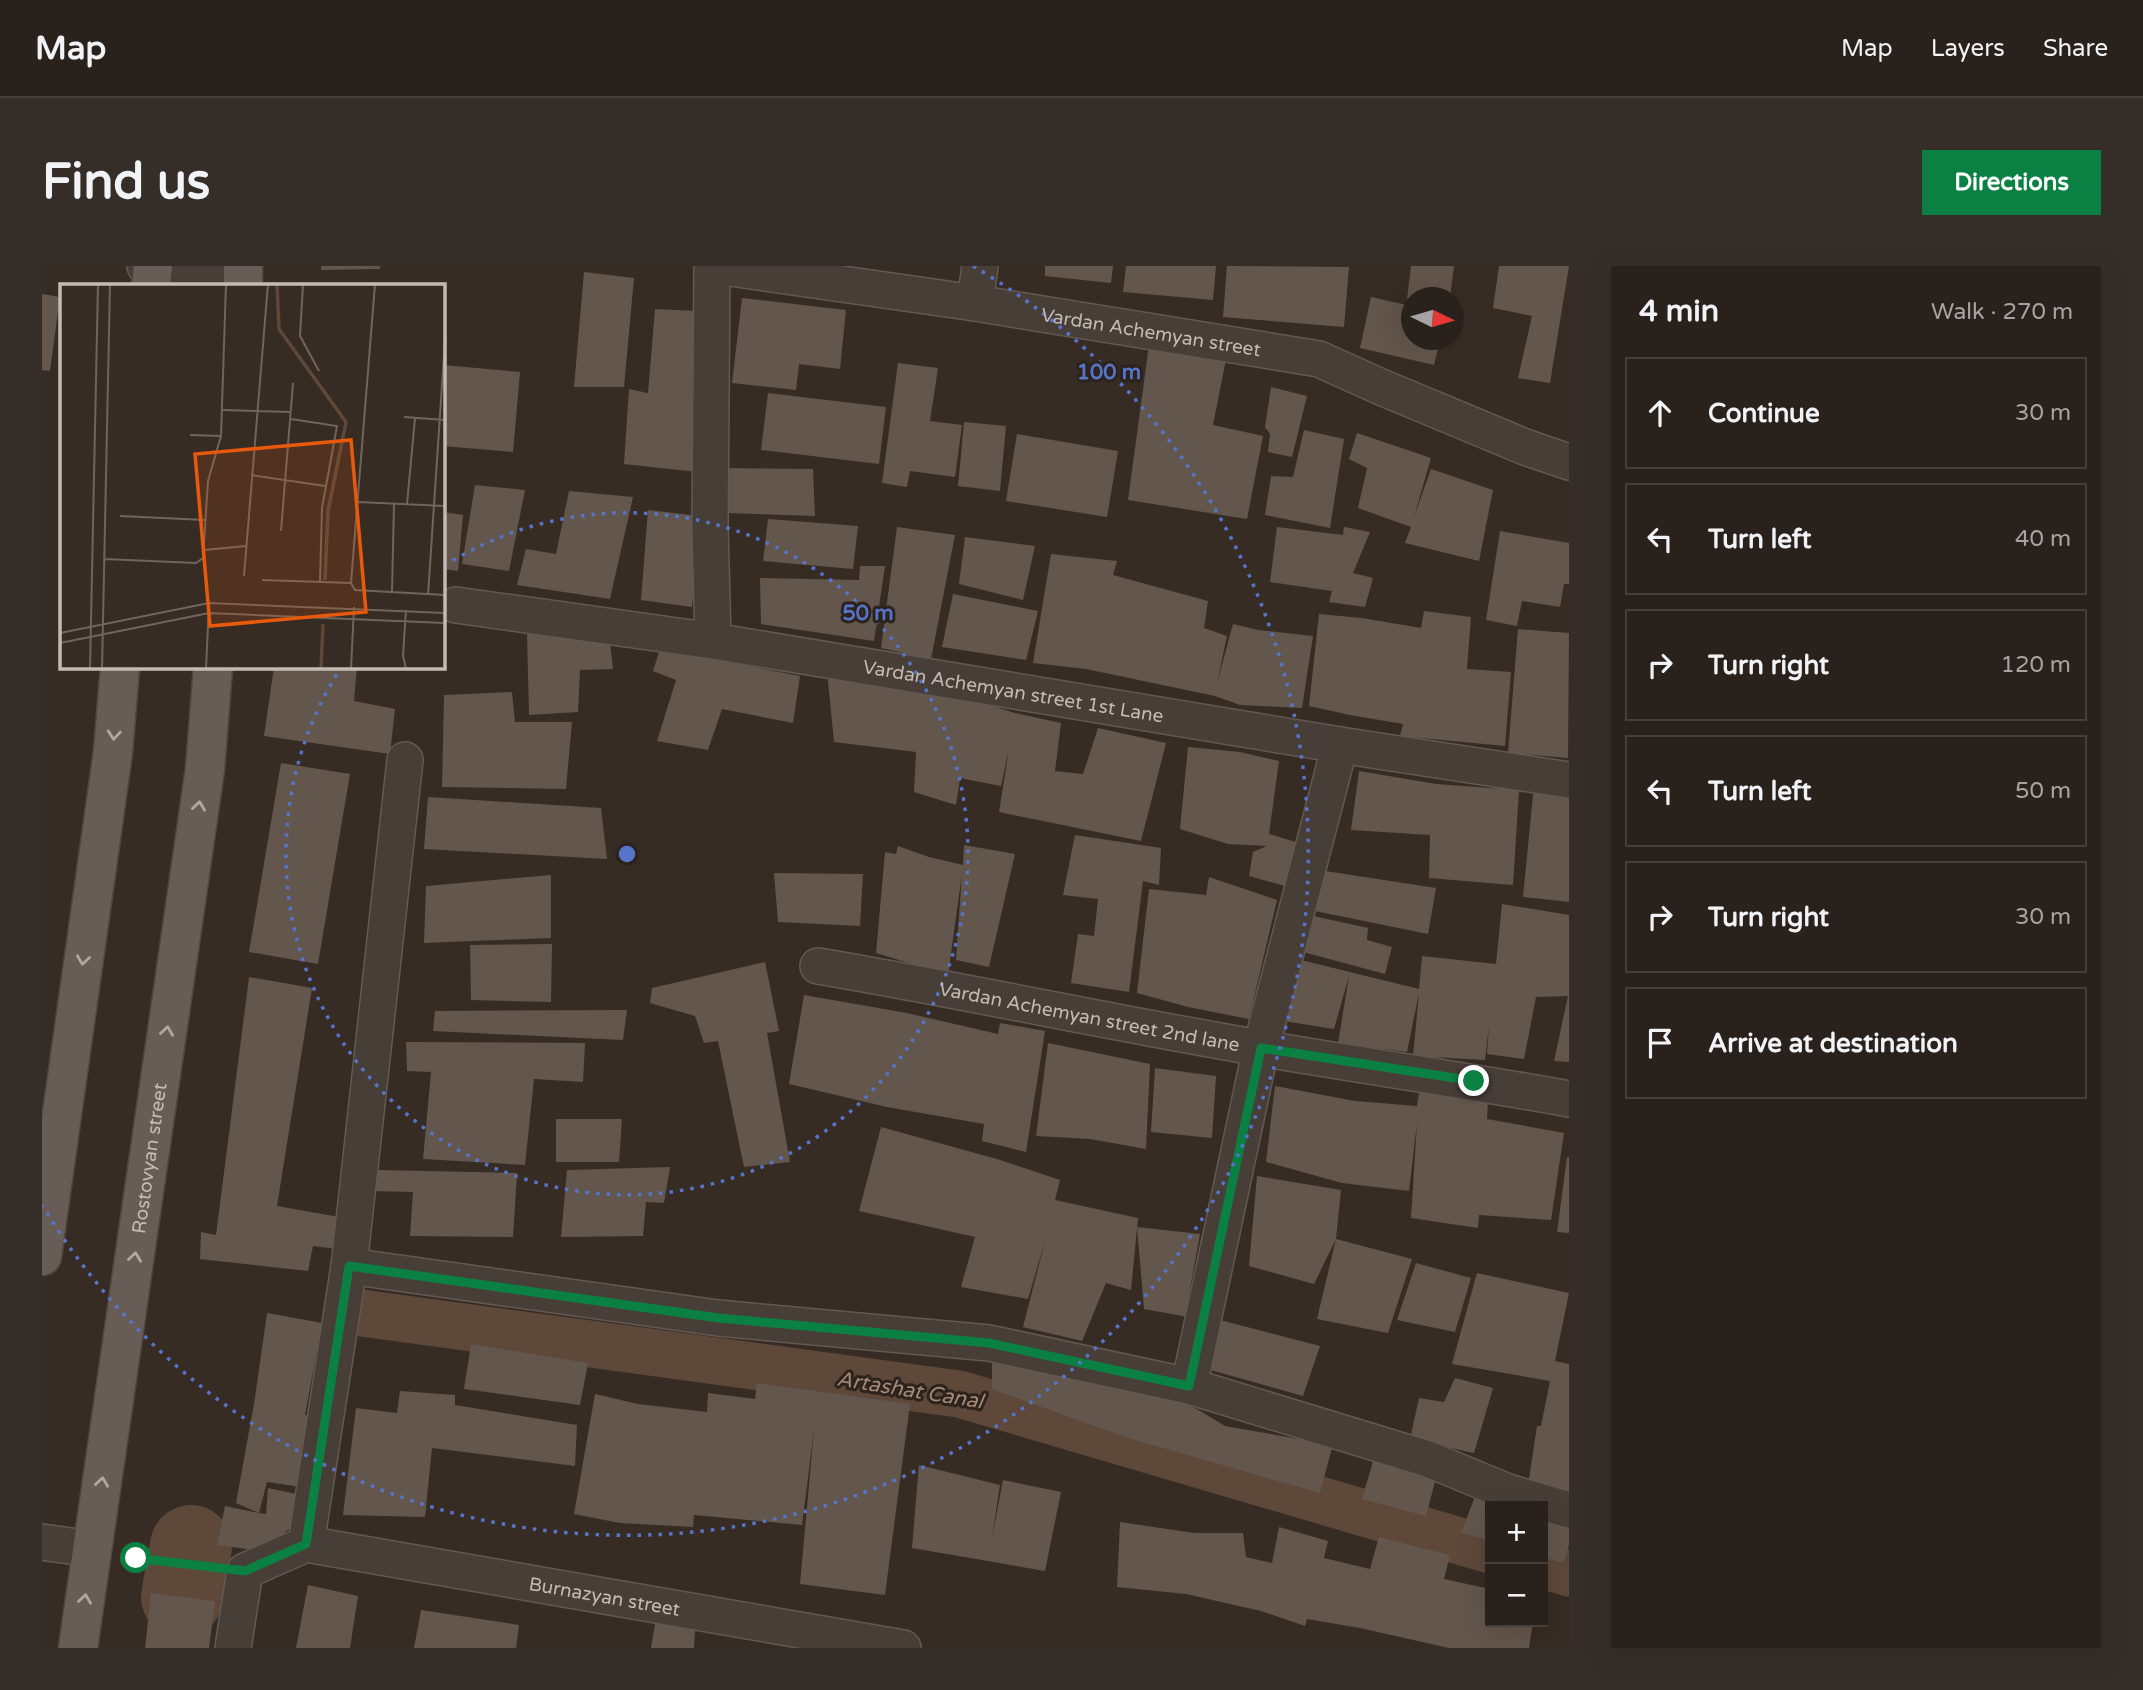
<!DOCTYPE html>
<html lang="en">
<head>
<meta charset="utf-8">
<style>
	:root { --surface:#29211b; --page:#352e28; --text:#f1f3f6; --muted:#a5a3a3; --line:#453e3a; --accent:#0b8043 }
	body { margin:0; font-family:"Varela Round",sans-serif; background:var(--page); color:var(--text) }
	.controls { position:absolute; right:21px; bottom:21px; display:grid; overflow:hidden; border-radius:0px; box-shadow:0 7px 28px #0002 }
	.controls button { width:63px; height:63px; display:grid; place-items:center; padding:0; border:0; border-bottom:2px solid var(--line); background:var(--surface); color:var(--text); font:35px sans-serif }
	.compass { position:absolute; left:1359px; top:21px; width:63px; height:63px; border-radius:50%; background:var(--surface); box-shadow:0 7px 28px #0002; rotate:95deg }
	.stop { position:absolute; width:21px; height:21px; margin:-16px; border:5px solid #0b8043; border-radius:50%; background:#fff }
	.stop.end { background:#0b8043; border-color:#fff; box-shadow:0 2px 7px #0008 }
	.list { margin:0; padding:0; list-style:none }
	h2 { display:flex; justify-content:space-between; align-items:center; height:91px; margin:0; padding:0 28px; font-size:30px }
	h2 small { font-size:23px; font-weight:400; color:var(--muted) }
	.list li { display:grid; grid-template-columns:46px 1fr auto; gap:21px; align-items:center; box-sizing:border-box; height:112px; margin:0 14px 14px; padding:0 14px; border:2px solid var(--line); border-radius:0px }
	.list b { display:block; font-size:26px; white-space:nowrap }
	.list em { font-size:23px; font-style:normal; color:var(--muted) }
	.icon { flex:none; width:38px; height:38px; fill:none; stroke:currentColor; stroke-width:2; stroke-linecap:round; stroke-linejoin:round }
	.map { position:relative; flex:none; width:1527px; height:1382px; overflow:hidden; border-radius:0px }
	header { display:flex; align-items:center; gap:42px; box-sizing:border-box; height:98px; padding:0 35px; background:var(--surface); border-bottom:2px solid var(--line) }
	header strong { font-size:33px }
	nav { display:flex; gap:38px; margin-inline-start:auto; font-size:24px }
	.intro { display:flex; align-items:center; justify-content:space-between; box-sizing:border-box; height:168px; padding:0 42px }
	h1 { margin:0; font-size:49px }
	.button { padding:18px 32px; border-radius:0px; background:var(--accent); color:#fff; font-size:24px; font-weight:700 }
	main { display:flex; gap:42px; padding:0 42px }
	aside { flex:1; background:var(--surface); border-radius:0px; box-shadow:0 7px 28px #0002 }
	.map>svg:first-child { display:block }
	.lines { fill:none; stroke-linecap:round; stroke-linejoin:round }
	.canal { stroke:#5d483a; stroke-width:47 }
	.river { stroke:#5d483a; stroke-width:82 }
	.building { fill:#63564d }
	.minor-casing { stroke:#635953; stroke-width:38 }
	.primary-casing { stroke:#514741; stroke-width:41 }
	.path { stroke:#5a4949; stroke-width:4.5; stroke-dasharray:5 5; stroke-linecap:butt }
	.minor { stroke:#483e38; stroke-width:35 }
	.primary { stroke:#685d56; stroke-width:38 }
	.oneway { stroke:#b2a7a0 }
	.route { stroke:#0b8043; stroke-width:9 }
	.ring { fill:none; stroke:#5774cb; stroke-width:3.5; stroke-dasharray:3.5 7 }
	.labels { text-anchor:middle; stroke-width:6; stroke-linejoin:round; paint-order:stroke }
	.street-label { font-size:19px; fill:#c4bab3; stroke:#2d231d }
	.water-label { font-size:21px; font-style:italic; fill:#a48976; stroke:#2d231d }
	.inset-river { fill:none; stroke:#5d483a; stroke-width:3.5 }
	.inset-road { fill:none; stroke:#6f655d; stroke-width:2 }
	.view { fill:#e8590c; fill-opacity:0.15; stroke:#e8590c; stroke-width:3.5 }
	.inset-edge { fill:none; stroke:#c4bab3; stroke-width:3.5 }
	.centre { fill:#5774cb; stroke:#2d231d; stroke-width:3.5 }
	.ring-label { font-size:21px; text-anchor:middle; font-weight:bold; fill:#5774cb; stroke:#2d231d; stroke-width:6; stroke-linejoin:round; paint-order:stroke }
</style>
</head>
<body>
<header>
<strong>Map</strong>
<nav><a>Map</a><a>Layers</a><a>Share</a></nav>
</header>
<div class="intro"><h1>Find us</h1><a class="button">Directions</a></div>
<main>
<div class="map">
<svg width="1527" height="1382" viewBox="0 0 1527 1382">
	<rect width="100%" height="100%" fill="#372c24"/>
	<g class="lines">
		<!-- canal -->
		<g class="canal">
			<path d="M 312,1046 L 917,1128 L 1448,1284"/>
			<path d="M 1501,1299 L 1527,1307"/>
		</g>
		<!-- river -->
		<path class="river" d="M 140,1331 L 149,1280"/>
	</g>
	<!-- building -->
	<g class="building">
		<path d="M 279,0 L 338,0 L 338,3 L 279,4 Z"/>
		<path d="M 1003,0 L 1071,0 L 1069,17 L 1003,10 Z"/>
		<path d="M 1084,0 L 1174,0 L 1171,34 L 1081,26 Z"/>
		<path d="M 1185,0 L 1307,1 L 1302,61 L 1181,51 Z"/>
		<path d="M 1369,0 L 1412,0 L 1408,32 L 1365,33 Z"/>
		<path d="M 1457,0 L 1527,0 L 1508,117 L 1476,112 L 1490,50 L 1451,42 Z"/>
		<path d="M 542,6 L 592,12 L 582,121 L 532,121 Z"/>
		<path d="M 0,28 L 18,31 L 8,105 L 0,104 Z"/>
		<path d="M 1329,31 L 1369,40 L 1369,74 L 1398,74 L 1392,99 L 1318,82 Z"/>
		<path d="M 700,32 L 804,44 L 798,103 L 757,98 L 754,124 L 690,117 Z"/>
		<path d="M 613,43 L 654,45 L 655,206 L 582,198 L 587,123 L 606,127 Z"/>
		<path d="M 1107,79 L 1184,93 L 1171,159 L 1221,170 L 1205,253 L 1086,234 Z"/>
		<path d="M 856,97 L 896,102 L 888,155 L 920,159 L 913,211 L 868,205 L 865,221 L 840,217 Z"/>
		<path d="M 401,99 L 478,106 L 471,186 L 401,180 Z"/>
		<path d="M 1229,121 L 1265,130 L 1250,191 L 1226,186 L 1228,168 L 1223,161 Z"/>
		<path d="M 726,127 L 844,141 L 837,198 L 719,184 Z"/>
		<path d="M 922,156 L 964,160 L 958,225 L 916,220 Z"/>
		<path d="M 1262,164 L 1302,173 L 1288,262 L 1223,249 L 1229,210 L 1251,211 Z"/>
		<path d="M 1315,167 L 1389,192 L 1372,251 L 1389,203 L 1451,224 L 1437,295 L 1363,277 L 1369,261 L 1316,242 L 1325,202 L 1307,193 Z"/>
		<path d="M 975,168 L 1076,185 L 1065,251 L 964,235 Z"/>
		<path d="M 679,202 L 771,203 L 773,250 L 682,247 Z"/>
		<path d="M 433,219 L 483,224 L 467,305 L 420,298 Z"/>
		<path d="M 527,225 L 591,231 L 568,333 L 475,319 L 484,283 L 514,288 Z"/>
		<path d="M 606,244 L 658,250 L 650,341 L 599,334 Z"/>
		<path d="M 401,246 L 421,249 L 416,305 L 401,303 Z"/>
		<path d="M 726,253 L 816,260 L 811,303 L 721,295 Z"/>
		<path d="M 855,261 L 913,269 L 889,393 L 839,382 Z"/>
		<path d="M 1235,261 L 1301,269 L 1302,261 L 1328,266 L 1311,307 L 1331,312 L 1323,341 L 1287,336 L 1290,325 L 1228,316 Z"/>
		<path d="M 1458,265 L 1527,277 L 1527,318 L 1522,318 L 1518,341 L 1480,335 L 1475,360 L 1444,354 Z"/>
		<path d="M 923,271 L 993,280 L 981,334 L 917,318 Z"/>
		<path d="M 1009,288 L 1075,295 L 1071,309 L 1166,335 L 1162,362 L 1185,370 L 1175,417 L 1191,358 L 1216,364 L 1271,370 L 1260,442 L 1198,439 L 1173,430 L 1044,403 L 991,397 Z"/>
		<path d="M 818,300 L 843,300 L 832,375 L 719,358 L 718,312 L 817,314 Z"/>
		<path d="M 911,328 L 996,345 L 984,394 L 900,381 Z"/>
		<path d="M 1382,345 L 1429,351 L 1425,403 L 1469,406 L 1463,480 L 1358,470 L 1361,458 L 1308,449 L 1267,440 L 1277,348 L 1320,352 L 1379,362 Z"/>
		<path d="M 1476,363 L 1527,367 L 1526,492 L 1466,487 Z"/>
		<path d="M 485,366 L 567,368 L 571,403 L 538,404 L 536,446 L 487,449 Z"/>
		<path d="M 618,383 L 758,410 L 751,457 L 680,443 L 666,484 L 615,475 L 634,414 L 611,405 Z"/>
		<path d="M 232,401 L 315,401 L 312,435 L 353,443 L 348,488 L 222,470 Z"/>
		<path d="M 785,405 L 931,434 L 973,447 L 1019,457 L 1013,505 L 1041,508 L 1056,462 L 1124,477 L 1099,575 L 957,546 L 967,483 L 959,520 L 918,512 L 914,539 L 872,526 L 874,486 L 792,476 Z"/>
		<path d="M 470,426 L 473,456 L 530,456 L 524,523 L 400,521 L 402,429 Z"/>
		<path d="M 1146,481 L 1198,486 L 1237,495 L 1227,568 L 1260,578 L 1250,622 L 1207,610 L 1211,586 L 1225,580 L 1186,578 L 1138,563 Z"/>
		<path d="M 239,497 L 308,508 L 276,698 L 207,686 Z"/>
		<path d="M 1317,505 L 1394,518 L 1477,524 L 1471,619 L 1387,612 L 1388,569 L 1309,564 Z"/>
		<path d="M 1492,519 L 1527,524 L 1527,636 L 1481,631 Z"/>
		<path d="M 386,531 L 559,542 L 565,593 L 382,583 Z"/>
		<path d="M 1033,569 L 1119,582 L 1117,619 L 1101,615 L 1087,726 L 1029,717 L 1036,668 L 1052,670 L 1056,633 L 1021,629 Z"/>
		<path d="M 922,579 L 973,588 L 947,701 L 914,694 L 920,608 L 906,709 L 834,687 L 843,586 L 854,588 L 856,580 L 887,591 L 921,599 Z"/>
		<path d="M 1277,604 L 1394,622 L 1386,668 L 1273,645 Z"/>
		<path d="M 732,607 L 821,608 L 818,660 L 736,656 Z"/>
		<path d="M 509,609 L 509,672 L 382,677 L 384,620 Z"/>
		<path d="M 1167,611 L 1235,634 L 1207,753 L 1146,741 L 1095,727 L 1107,623 L 1164,629 Z"/>
		<path d="M 1460,638 L 1527,649 L 1527,796 L 1512,795 L 1526,730 L 1494,731 L 1482,793 L 1445,788 L 1447,759 L 1443,794 L 1371,790 L 1377,727 L 1365,786 L 1296,777 L 1307,710 L 1292,763 L 1241,755 L 1259,694 L 1377,723 L 1380,690 L 1454,698 Z"/>
		<path d="M 1262,648 L 1326,662 L 1325,674 L 1350,681 L 1343,708 L 1261,686 Z"/>
		<path d="M 510,678 L 509,736 L 429,734 L 428,679 Z"/>
		<path d="M 723,696 L 737,765 L 725,767 L 748,896 L 702,901 L 676,775 L 662,777 L 653,750 L 608,737 L 610,722 Z"/>
		<path d="M 207,711 L 270,722 L 235,940 L 297,951 L 295,983 L 271,980 L 266,1005 L 158,993 L 159,966 L 174,969 Z"/>
		<path d="M 762,729 L 865,747 L 956,768 L 958,757 L 1003,765 L 984,886 L 940,875 L 942,858 L 845,841 L 747,818 Z"/>
		<path d="M 585,744 L 581,774 L 391,765 L 393,745 Z"/>
		<path d="M 364,776 L 543,777 L 541,816 L 492,813 L 483,899 L 381,893 L 389,806 L 365,805 Z"/>
		<path d="M 1006,777 L 1108,798 L 1104,883 L 1048,873 L 994,870 Z"/>
		<path d="M 1113,802 L 1174,810 L 1170,872 L 1109,866 Z"/>
		<path d="M 1233,820 L 1313,835 L 1375,840 L 1377,827 L 1446,834 L 1445,853 L 1522,867 L 1509,954 L 1437,949 L 1436,962 L 1369,952 L 1375,857 L 1367,925 L 1300,917 L 1224,896 Z"/>
		<path d="M 514,853 L 580,853 L 577,896 L 514,896 Z"/>
		<path d="M 839,861 L 955,893 L 1018,914 L 1013,934 L 1096,952 L 1089,1024 L 1064,1017 L 1040,1075 L 981,1061 L 1003,975 L 986,1033 L 919,1021 L 933,971 L 817,945 Z"/>
		<path d="M 1525,891 L 1527,891 L 1527,967 L 1515,966 Z"/>
		<path d="M 628,901 L 622,937 L 604,936 L 601,970 L 519,971 L 525,904 Z"/>
		<path d="M 333,904 L 475,907 L 471,971 L 368,970 L 371,926 L 330,925 Z"/>
		<path d="M 1215,910 L 1299,924 L 1294,973 L 1272,1018 L 1207,1000 Z"/>
		<path d="M 1095,961 L 1158,968 L 1147,1029 L 1157,1029 L 1152,1052 L 1102,1043 Z"/>
		<path d="M 1294,973 L 1370,993 L 1346,1067 L 1275,1053 Z"/>
		<path d="M 1374,997 L 1429,1012 L 1413,1066 L 1355,1054 Z"/>
		<path d="M 1435,1007 L 1527,1027 L 1513,1095 L 1527,1098 L 1527,1225 L 1487,1213 L 1495,1160 L 1499,1160 L 1508,1115 L 1410,1098 Z"/>
		<path d="M 225,1047 L 280,1057 L 263,1149 L 272,1151 L 259,1221 L 225,1216 L 217,1247 L 224,1248 L 226,1222 L 259,1229 L 257,1255 L 219,1285 L 175,1279 L 183,1240 L 217,1247 L 194,1237 L 212,1138 Z"/>
		<path d="M 1174,1053 L 1278,1080 L 1261,1130 L 1165,1103 Z"/>
		<path d="M 429,1078 L 546,1097 L 538,1139 L 422,1123 Z"/>
		<path d="M 950,1094 L 1099,1123 L 1153,1142 L 1183,1160 L 1268,1175 L 1290,1182 L 1278,1227 L 1083,1171 L 950,1123 Z"/>
		<path d="M 1413,1112 L 1451,1122 L 1432,1187 L 1368,1173 L 1377,1132 L 1402,1136 Z"/>
		<path d="M 715,1117 L 868,1138 L 843,1329 L 758,1318 L 772,1164 L 760,1259 L 652,1249 L 651,1261 L 578,1257 L 532,1248 L 553,1128 L 596,1138 L 665,1146 L 666,1127 L 713,1133 Z"/>
		<path d="M 358,1125 L 413,1129 L 413,1139 L 535,1159 L 533,1200 L 390,1182 L 383,1251 L 301,1249 L 314,1142 L 355,1147 Z"/>
		<path d="M 1332,1192 L 1395,1208 L 1384,1250 L 1320,1233 Z"/>
		<path d="M 877,1199 L 958,1219 L 950,1272 L 961,1214 L 1019,1226 L 1003,1305 L 870,1282 Z"/>
		<path d="M 1434,1228 L 1472,1240 L 1448,1240 L 1448,1275 L 1419,1267 Z"/>
		<path d="M 1501,1249 L 1527,1257 L 1527,1279 L 1521,1297 L 1501,1291 Z"/>
		<path d="M 1078,1256 L 1152,1267 L 1201,1267 L 1204,1291 L 1230,1297 L 1237,1261 L 1286,1275 L 1282,1292 L 1328,1303 L 1337,1271 L 1408,1289 L 1402,1313 L 1448,1323 L 1448,1356 L 1491,1356 L 1487,1382 L 1407,1382 L 1318,1362 L 1265,1353 L 1263,1360 L 1219,1345 L 1144,1328 L 1075,1321 Z"/>
		<path d="M 266,1319 L 316,1330 L 308,1382 L 254,1382 Z"/>
		<path d="M 109,1327 L 173,1335 L 167,1382 L 103,1382 Z"/>
		<path d="M 379,1344 L 477,1359 L 474,1382 L 372,1382 Z"/>
		<path d="M 613,1358 L 653,1363 L 652,1382 L 609,1382 Z"/>
	</g>
	<g class="lines">
		<!-- minor casing -->
		<g class="minor-casing">
			<g id="minor">
				<path d="M 103,0 L 201,7"/>
				<path d="M 670,0 L 668,260 L 671,375"/>
				<path id="s1" d="M 675,0 L 933,37 L 1277,93 L 1339,121 L 1483,181 L 1527,196"/>
				<path d="M 933,37 L 938,0"/>
				<path id="s2" d="M 414,339 L 671,375 L 1298,479 L 1527,514"/>
				<path id="s3" d="M 776,700 C 924,725 1071,757 1218,782 C 1321,800 1424,814 1527,833"/>
				<path d="M 307,1000 L 676,1052 L 947,1077 L 1147,1120 L 1386,1193 L 1466,1226 L 1527,1244"/>
				<path d="M 1147,1120 L 1219,782 L 1298,479"/>
				<path d="M 0,1276 L 50,1283"/>
				<path id="s4" d="M 264,1278 L 861,1382"/>
				<path d="M 191,1382 L 203,1305 L 264,1278 L 307,1000 L 363,494"/>
			</g>
		</g>
		<!-- primary casing -->
		<g class="primary-casing">
			<g id="primary">
				<path d="M 109,19 L 111,0"/>
				<path d="M 201,19 L 201,0"/>
				<path d="M 0,990 L 71,486 L 78,401"/>
				<path id="s5" d="M 36,1382 L 163,503 L 171,401"/>
			</g>
		</g>
		<!-- path -->
		<path class="path" d="M 94,1292 L 162,1300"/>
		<!-- minor -->
		<use href="#minor" class="minor"/>
		<!-- primary -->
		<use href="#primary" class="primary"/>
	</g>
	<!-- one-way arrows -->
	<defs><path id="oneway-chevron" d="M-2-3.5L2.5 0L-2 3.5" fill="none" stroke-width="1.6" stroke-linecap="round" stroke-linejoin="round" transform="scale(1.75)"/></defs>
	<g class="oneway">
		<use href="#oneway-chevron" transform="translate(72 469) rotate(95)"/>
		<use href="#oneway-chevron" transform="translate(157 540) rotate(-82)"/>
		<use href="#oneway-chevron" transform="translate(41 694) rotate(98)"/>
		<use href="#oneway-chevron" transform="translate(125 765) rotate(-82)"/>
		<use href="#oneway-chevron" transform="translate(93 991) rotate(-82)"/>
		<use href="#oneway-chevron" transform="translate(60 1216) rotate(-82)"/>
		<use href="#oneway-chevron" transform="translate(43 1333) rotate(-82)"/>
	</g>
	<g class="lines">
		<!-- route -->
		<path class="route" d="M 94,1292 L 203,1305 L 264,1278 L 307,1000 L 677,1052 L 947,1077 L 1147,1120 L 1219,782 L 1432,815"/>
	</g>
	<!-- distance rings -->
	<g class="ring">
		<path d="M402 300A341 341 0 1 1 299 402"/>
		<path d="M931 0A682 682 0 1 1 0 939"/>
	</g>
	<g class="labels">
		<!-- street labels -->
		<g class="street-label">
			<text dy="7" stroke="none"><textPath href="#s1" startOffset="439">Vardan Achemyan street</textPath></text>
			<text dy="7" stroke="none"><textPath href="#s2" startOffset="564">Vardan Achemyan street 1st Lane</textPath></text>
			<text dy="7" stroke="none"><textPath href="#s3" startOffset="276">Vardan Achemyan street 2nd lane</textPath></text>
			<text dy="7" stroke="none"><textPath href="#s5" startOffset="495">Rostovyan street</textPath></text>
			<text dy="7" stroke="none"><textPath href="#s4" startOffset="303">Burnazyan street</textPath></text>
		</g>
		<!-- water labels -->
		<g class="water-label">
			<text transform="translate(868 1124) rotate(9)" y="7">Artashat Canal</text>
		</g>
	</g>
	<!-- overview -->
	<g transform="translate(18 18)">
		<rect width="385" height="385" fill="#372c24"/>
		<path class="inset-river" d="M 217,0 L 219,45 L 286,138 L 268,227 L 265,296M 261,385 L 263,340"/>
		<path class="inset-road" d="M 243,0 L 240,52 L 259,87M 163,126 L 230,128M 344,133 L 385,136M 231,135 L 277,142 L 262,224 L 260,297M 130,151 L 161,152M 191,191 L 265,202M 298,218 L 385,222M 347,220 L 355,134M 60,232 L 145,236M 221,247 L 233,99M 144,266 L 186,262M 45,275 L 136,279 L 143,274 L 148,197 L 161,152 L 166,0M 184,292 L 208,0M 202,296 L 291,299 L 295,306 L 385,311M 291,299 L 315,0M 332,308 L 334,219M 368,311 L 385,56M 346,326 L 343,372 L 346,385M 0,349 L 149,319 L 385,329M 0,359 L 149,329 L 385,339M 30,385 L 38,0M 42,385 L 50,0M 146,385 L 149,319M 291,385 L 294,323"/>
		<path class="view" d="M 291,156 L 306,328 L 150,342 L 135,170 Z"/>
		<rect width="385" height="385" class="inset-edge"/>
	</g>
	<circle cx="585" cy="588" r="10" class="centre"/>
	<g class="ring-label">
		<text x="1067" y="113">100 m</text>
		<text x="826" y="354">50 m</text>
	</g>
</svg>
<div class="controls">
<button>+</button>
<button>−</button>
</div>
<svg class="compass" viewBox="-18 -18 36 36"><path d="M0-13l5 13h-10z" fill="#e53935"/><path d="M0 13l5-13h-10z" fill="#a5a3a3"/></svg>
<div class="stop" style="left:94px;top:1292px"></div>
<div class="stop end" style="left:1432px;top:815px"></div>
</div>
<aside>
<h2>4 min<small>Walk · 270 m</small></h2>
<ul class="list">
<li><svg class="icon" aria-label="ahead" viewBox="0 0 24 24"><path d="M12 20V5M6 11l6-6 6 6"/></svg><div><b>Continue</b></div><em>30 m</em></li>
<li><svg class="icon" aria-label="left" viewBox="0 0 24 24"><path d="M17 20v-9H6M10 6l-5 5 5 5"/></svg><div><b>Turn left</b></div><em>40 m</em></li>
<li><svg class="icon" aria-label="right" viewBox="0 0 24 24"><path d="M7 20v-9h11M14 6l5 5-5 5"/></svg><div><b>Turn right</b></div><em>120 m</em></li>
<li><svg class="icon" aria-label="left" viewBox="0 0 24 24"><path d="M17 20v-9H6M10 6l-5 5 5 5"/></svg><div><b>Turn left</b></div><em>50 m</em></li>
<li><svg class="icon" aria-label="right" viewBox="0 0 24 24"><path d="M7 20v-9h11M14 6l5 5-5 5"/></svg><div><b>Turn right</b></div><em>30 m</em></li>
<li><svg class="icon" aria-label="arrive" viewBox="0 0 24 24"><path d="M6 21V4h12l-3 4 3 4H6"/></svg><div><b>Arrive at destination</b></div></li>
</ul>
</aside>
</main>
</body>
</html>
